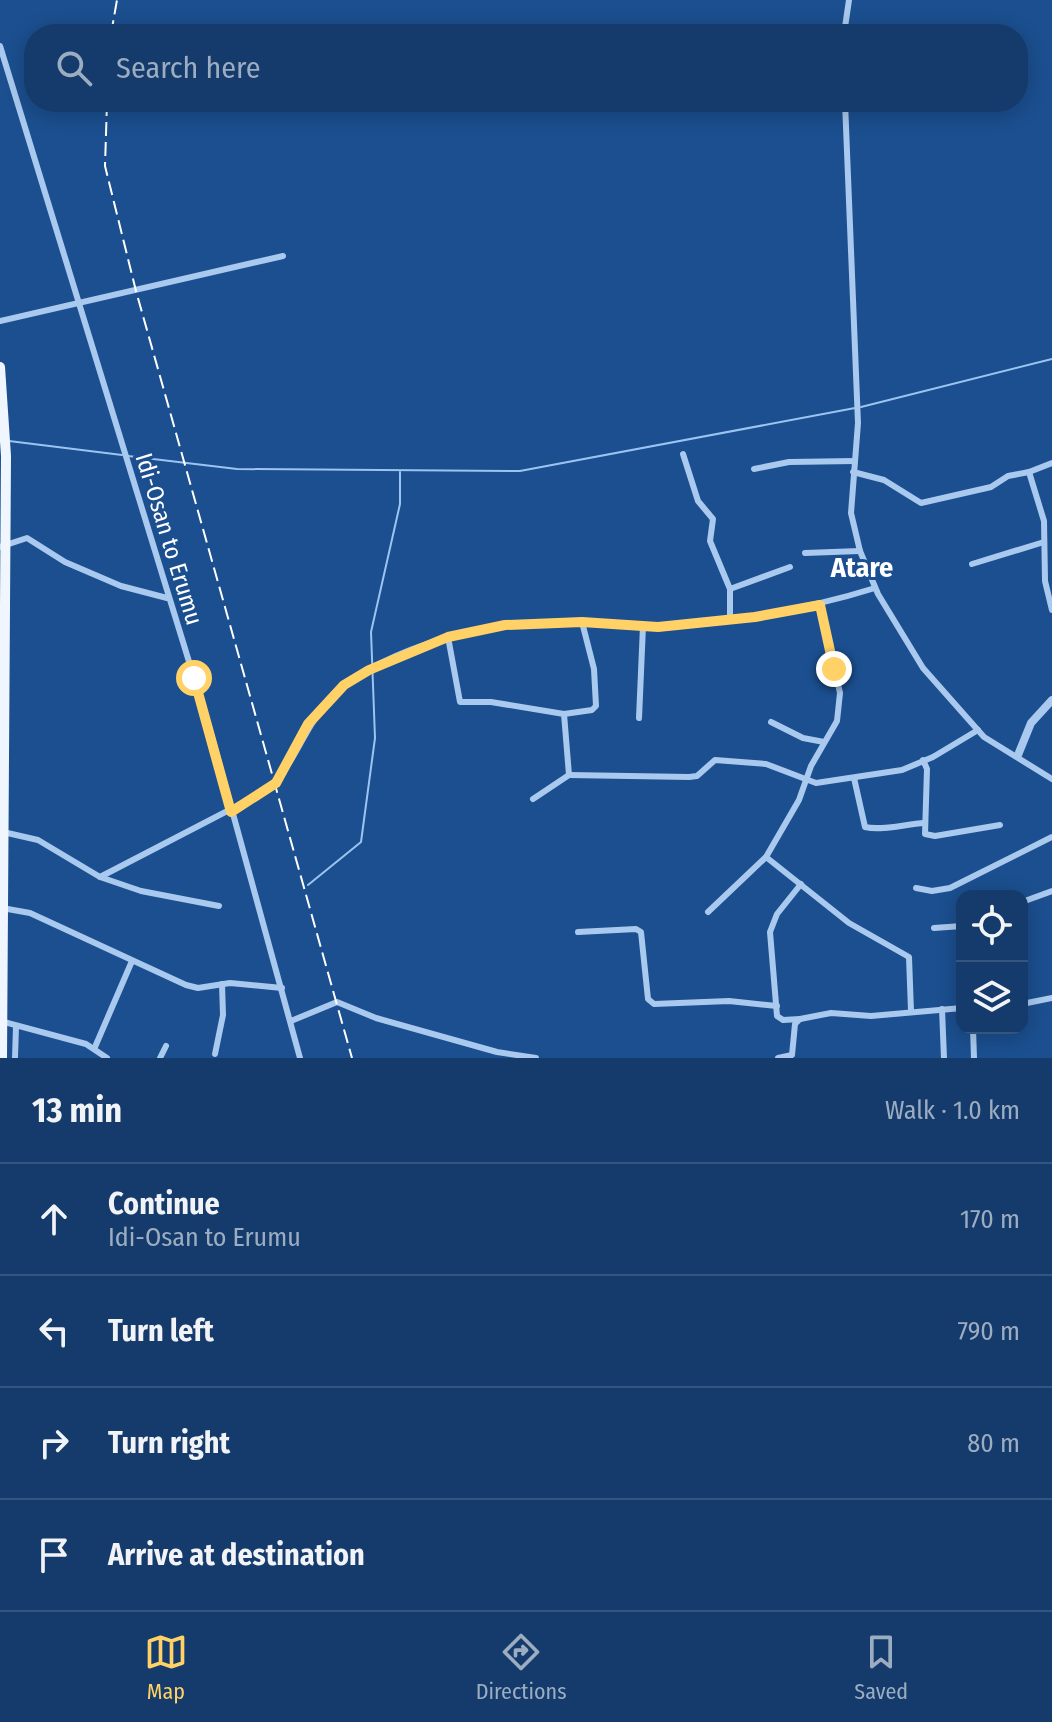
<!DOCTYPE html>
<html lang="en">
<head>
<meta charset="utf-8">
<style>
	:root { --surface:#143b6b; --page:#1d4271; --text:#f1f3f6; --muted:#9dadc1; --line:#33557e; --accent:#ffd166 }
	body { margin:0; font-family:"Fira Sans Condensed",sans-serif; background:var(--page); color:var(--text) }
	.controls { position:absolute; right:24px; bottom:24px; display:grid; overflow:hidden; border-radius:16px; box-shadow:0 4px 20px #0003 }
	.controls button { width:72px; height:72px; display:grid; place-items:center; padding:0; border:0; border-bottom:2px solid var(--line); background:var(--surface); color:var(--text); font:40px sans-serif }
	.stop { position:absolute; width:24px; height:24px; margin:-18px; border:6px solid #ffd166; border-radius:50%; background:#fff }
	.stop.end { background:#ffd166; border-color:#fff; box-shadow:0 2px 8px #0008 }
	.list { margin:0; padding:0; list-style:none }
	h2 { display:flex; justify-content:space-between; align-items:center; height:104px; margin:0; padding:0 32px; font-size:34px }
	h2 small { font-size:26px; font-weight:400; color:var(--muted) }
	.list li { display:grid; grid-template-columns:52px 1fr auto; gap:24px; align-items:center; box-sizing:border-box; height:112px; padding:0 32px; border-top:2px solid var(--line) }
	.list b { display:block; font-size:30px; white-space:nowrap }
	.list p { margin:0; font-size:26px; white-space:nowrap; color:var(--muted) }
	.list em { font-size:26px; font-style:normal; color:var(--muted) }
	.icon { flex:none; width:44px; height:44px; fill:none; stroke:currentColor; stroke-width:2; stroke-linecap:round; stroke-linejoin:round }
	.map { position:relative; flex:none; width:1052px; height:1058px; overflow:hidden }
	.search { position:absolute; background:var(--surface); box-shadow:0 4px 20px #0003; left:24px; right:24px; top:24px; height:88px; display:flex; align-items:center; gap:20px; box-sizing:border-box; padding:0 28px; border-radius:32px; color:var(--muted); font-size:30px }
	.sheet { height:552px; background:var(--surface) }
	nav { display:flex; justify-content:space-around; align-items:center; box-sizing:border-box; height:112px; border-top:2px solid var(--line); background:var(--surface); font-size:22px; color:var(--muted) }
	nav a { display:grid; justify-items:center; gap:4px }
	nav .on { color:var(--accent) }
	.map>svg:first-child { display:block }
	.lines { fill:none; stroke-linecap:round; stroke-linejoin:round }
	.stream { stroke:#9cc4f0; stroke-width:2 }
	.minor { stroke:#a9c9ee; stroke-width:6 }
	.tertiary { stroke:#a9c9ee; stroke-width:8 }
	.primary { stroke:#f0f6ff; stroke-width:10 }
	.rail { stroke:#fff; stroke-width:2; stroke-dasharray:14 6; stroke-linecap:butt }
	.route { stroke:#ffd166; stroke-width:10 }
	.labels { text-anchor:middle; stroke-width:6; stroke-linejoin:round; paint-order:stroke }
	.street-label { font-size:24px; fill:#fff; stroke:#1b4f8f }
	.quarter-label { font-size:28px; font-weight:bold; fill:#fff; stroke:#1b4f8f }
</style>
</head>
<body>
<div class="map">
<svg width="1052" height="1058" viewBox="0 0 1052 1058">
	<rect width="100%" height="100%" fill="#1b4f8f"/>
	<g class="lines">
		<!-- stream -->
		<g class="stream">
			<path d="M 861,407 L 1052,359"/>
			<path d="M 9,441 L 122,455"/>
			<path d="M 128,456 L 237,469 L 520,471 L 855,408"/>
			<path d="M 308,885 L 361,842 L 375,738 L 371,632 L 400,504 L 400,472"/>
		</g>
		<!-- minor -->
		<g class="minor">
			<path d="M 844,34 L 849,0"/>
			<path d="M 0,46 L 210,730 L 300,1058"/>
			<path d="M 845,102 L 858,423 L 851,513 L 860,551 L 878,594 L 923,668 L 984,737 L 1052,779"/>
			<path d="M 0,321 L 283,256"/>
			<path d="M 683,454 L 698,501 L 713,519 L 710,541 L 730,589 L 730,619"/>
			<path d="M 754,469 L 789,462 L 855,461"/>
			<path d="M 853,472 L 884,480 L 921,503 L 991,487 L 1008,476 L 1029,472 L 1044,521 L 1045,581 L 1052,610"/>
			<path d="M 1029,472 L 1052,463"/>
			<path d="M 0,547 L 27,538 L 65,562 L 121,586 L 167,598"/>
			<path d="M 805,553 L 860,551"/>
			<path d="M 972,564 L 1044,542"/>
			<path d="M 730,589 L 790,567"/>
			<path d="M 448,637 L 460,702 L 491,702 L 564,714 L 569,775 L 533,799"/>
			<path d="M 564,714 L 592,710 L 596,706 L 594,669 L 582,622"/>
			<path d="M 639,718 L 643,626"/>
			<path d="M 771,722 L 803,738 L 824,742"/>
			<path d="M 923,760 L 927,769 L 925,834 L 935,836 L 1000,825"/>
			<path d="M 569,775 L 689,777 L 697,776 L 715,760 L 766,764 L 816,783 L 902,770 L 933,757 L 978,730"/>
			<path d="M 854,778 L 865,827 C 882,831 906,824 924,823"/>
			<path d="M 3,832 L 38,840 L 100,877 L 266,791 C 299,763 306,714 345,685 C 409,638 503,620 582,622 C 608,623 634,628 660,626 C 734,621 805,610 875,588"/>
			<path d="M 766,857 L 849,923 L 909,957 L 911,1011"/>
			<path d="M 100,877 L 141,891 L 219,906"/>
			<path d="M 916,888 L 932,891 L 950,888 L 1052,837"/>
			<path d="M 1022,902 L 1052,891"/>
			<path d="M 2,908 L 30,913 L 186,985 L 198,988 L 230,983 L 282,988"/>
			<path d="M 708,912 L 766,857 L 799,800 L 811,766 L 837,721 L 840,693 L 820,605"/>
			<path d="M 934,928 L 962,926"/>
			<path d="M 578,932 L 636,929 L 641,932 L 648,999 L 654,1004 L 729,1001 L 777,1006"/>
			<path d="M 1022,1004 L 1052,998"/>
			<path d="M 942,1009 L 944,1058"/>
			<path d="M 800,1019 L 783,1020 L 777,1016 L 770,932 L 777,914 L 801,884"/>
			<path d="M 0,1021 L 86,1044 L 107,1058"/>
			<path d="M 291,1021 L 337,1002 L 376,1018 L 497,1052 L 536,1058"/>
			<path d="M 973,1028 L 974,1058"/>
			<path d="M 95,1047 L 132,961"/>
			<path d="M 215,1054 L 223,1015 L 222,984"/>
			<path d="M 15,1058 L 16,1026"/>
			<path d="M 160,1058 L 166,1046"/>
			<path d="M 778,1058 L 792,1055 L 795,1024 L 800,1019 L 831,1013 L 871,1016 L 962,1008"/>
		</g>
		<!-- tertiary -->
		<path class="tertiary" d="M 1018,755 L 1031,723 L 1052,700"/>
		<!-- primary -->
		<path class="primary" d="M 0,367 L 6,456 L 2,1058"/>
		<!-- rail -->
		<g class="rail">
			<path d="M 111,34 L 117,0"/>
			<path d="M 107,102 L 105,166 L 136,291 L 352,1058"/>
		</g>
	</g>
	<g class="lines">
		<!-- route -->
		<path class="route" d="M 194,678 L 231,812 L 276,783 L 308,724 L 344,685 L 369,670 L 448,637 L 505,625 L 582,622 L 658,627 L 755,617 L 820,605 L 834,669"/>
	</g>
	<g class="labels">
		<!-- street labels -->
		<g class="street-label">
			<text transform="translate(169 539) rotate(73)" y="8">Idi-Osan to Erumu</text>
		</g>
		<!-- quarter labels -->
		<g class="quarter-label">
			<text x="862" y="577">Atare</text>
		</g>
	</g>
</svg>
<div class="controls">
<button><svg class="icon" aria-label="locate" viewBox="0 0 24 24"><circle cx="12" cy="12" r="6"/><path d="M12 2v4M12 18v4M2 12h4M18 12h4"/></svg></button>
<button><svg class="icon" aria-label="layers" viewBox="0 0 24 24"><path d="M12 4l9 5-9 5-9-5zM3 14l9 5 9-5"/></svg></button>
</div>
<div class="stop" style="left:194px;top:678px"></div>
<div class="stop end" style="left:834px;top:669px"></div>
<div class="search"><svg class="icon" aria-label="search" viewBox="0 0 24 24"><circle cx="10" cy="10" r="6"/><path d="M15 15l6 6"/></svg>Search here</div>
</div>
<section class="sheet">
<h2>13 min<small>Walk · 1.0 km</small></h2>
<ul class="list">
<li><svg class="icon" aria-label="ahead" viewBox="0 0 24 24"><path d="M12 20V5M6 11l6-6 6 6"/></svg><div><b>Continue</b><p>Idi-Osan to Erumu</p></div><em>170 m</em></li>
<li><svg class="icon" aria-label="left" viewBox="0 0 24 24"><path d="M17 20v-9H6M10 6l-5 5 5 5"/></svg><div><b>Turn left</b></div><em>790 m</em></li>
<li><svg class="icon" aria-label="right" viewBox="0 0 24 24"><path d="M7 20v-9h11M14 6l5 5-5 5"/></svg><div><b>Turn right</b></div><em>80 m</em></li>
<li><svg class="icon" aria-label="arrive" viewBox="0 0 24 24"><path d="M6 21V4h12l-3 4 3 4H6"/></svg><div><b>Arrive at destination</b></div></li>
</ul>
</section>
<nav>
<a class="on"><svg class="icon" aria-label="map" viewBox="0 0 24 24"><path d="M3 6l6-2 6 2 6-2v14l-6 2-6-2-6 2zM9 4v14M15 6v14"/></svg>Map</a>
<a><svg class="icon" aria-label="directions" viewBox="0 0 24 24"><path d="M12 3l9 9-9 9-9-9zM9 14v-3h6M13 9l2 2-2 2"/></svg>Directions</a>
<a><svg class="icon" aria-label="saved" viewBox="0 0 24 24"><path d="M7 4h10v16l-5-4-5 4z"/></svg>Saved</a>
</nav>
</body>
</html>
